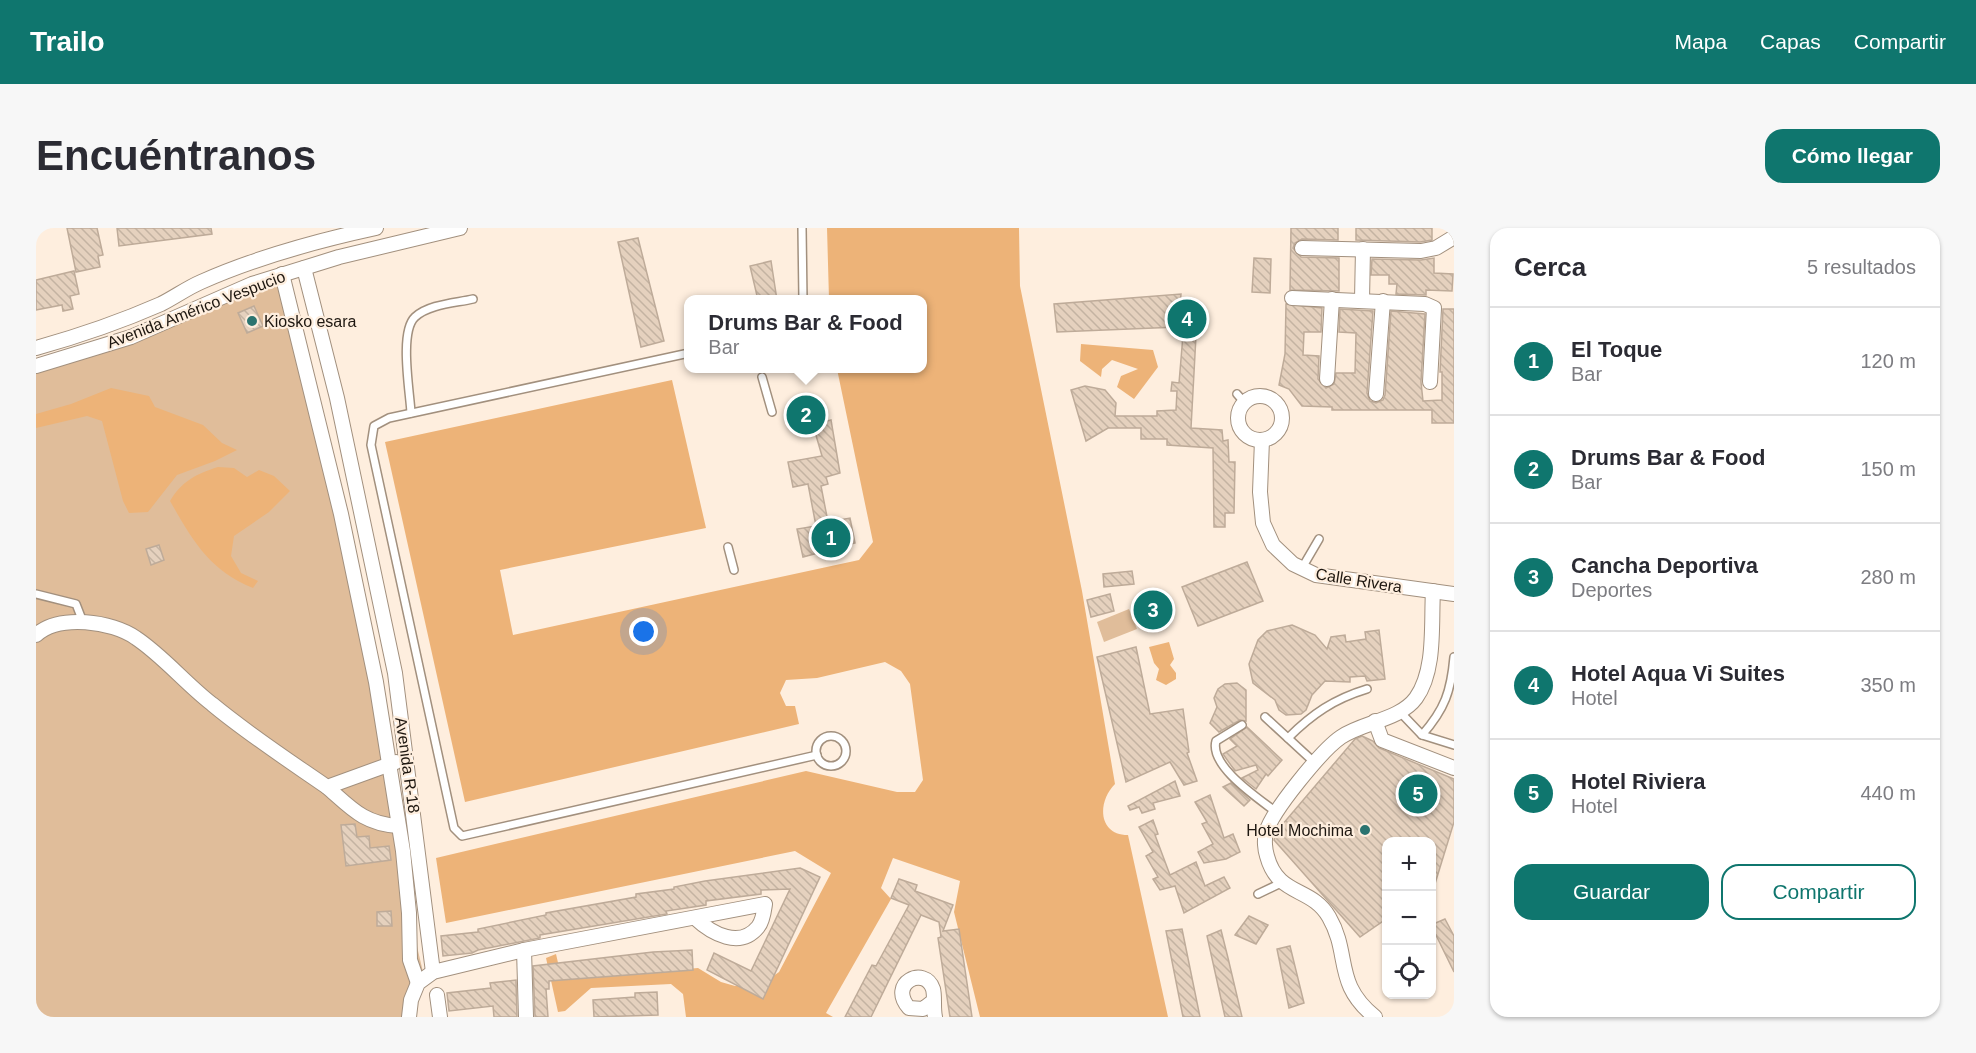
<!DOCTYPE html>
<html lang="es">
<head>
<meta charset="utf-8">
<style>
	:root { --surface:#fff; --page:#f7f7f7; --text:#2b2b33; --muted:#7c7c81; --line:#e1e1e2; --accent:#0f766e }
	body { margin:0; font-family:Helvetica,sans-serif; background:var(--page); color:var(--text) }
	.controls { position:absolute; right:18px; bottom:18px; display:grid; overflow:hidden; border-radius:12px; box-shadow:0 2px 4px #0004 }
	.controls button { width:54px; height:54px; display:grid; place-items:center; padding:0; border:0; border-bottom:2px solid var(--line); background:var(--surface); color:var(--text); font:30px sans-serif }
	.you { position:absolute; left:608px; top:404px; width:21px; height:21px; margin:-15px; border:4px solid #fff; border-radius:50%; background:#1a73e8; box-shadow:0 0 0 9px #1a73e833 }
	.badge { display:grid; place-items:center; width:39px; height:39px; border-radius:50%; background:var(--accent); color:#fff; font-size:20px; font-weight:700 }
	.pin { position:absolute; translate:-50% -50%; border:3px solid #fff; box-shadow:0 2px 6px #0006 }
	.popup { position:absolute; left:648px; top:67px; width:243px; height:78px; box-sizing:border-box; display:grid; place-content:center; border-radius:12px; background:var(--surface); filter:drop-shadow(0 2px 4px #0005); font-size:20px; white-space:nowrap; color:var(--muted) }
	.popup b { font-size:22px; color:var(--text) }
	.popup::after { content:''; position:absolute; left:50%; top:100%; margin-left:-12px; border:12px solid transparent; border-top-color:var(--surface) }
	.list { margin:0; padding:0; list-style:none }
	h2 { display:flex; justify-content:space-between; align-items:center; height:78px; margin:0; padding:0 24px; font-size:26px }
	h2 small { font-size:20px; font-weight:400; color:var(--muted) }
	.list li { display:grid; grid-template-columns:39px 1fr auto; gap:18px; align-items:center; box-sizing:border-box; height:108px; padding:0 24px; border-top:2px solid var(--line) }
	.list b { display:block; font-size:22px; white-space:nowrap }
	.list p { margin:0; font-size:20px; white-space:nowrap; color:var(--muted) }
	.list em { font-size:20px; font-style:normal; color:var(--muted) }
	.actions { display:flex; gap:12px; padding:18px 24px }
	.actions a { flex:1; padding:14px 0; border:2px solid var(--accent); border-radius:18px; text-align:center; font-size:21px; color:var(--accent) }
	.actions .main { background:var(--accent); color:#fff }
	.icon { flex:none; width:33px; height:33px; fill:none; stroke:currentColor; stroke-width:2; stroke-linecap:round; stroke-linejoin:round }
	.map { position:relative; flex:none; width:1418px; height:789px; overflow:hidden; border-radius:18px }
	header { display:flex; align-items:center; gap:36px; box-sizing:border-box; height:84px; padding:0 30px; background:var(--accent); color:#fff }
	header strong { font-size:28px }
	nav { display:flex; gap:33px; margin-inline-start:auto; font-size:21px }
	.intro { display:flex; align-items:center; justify-content:space-between; box-sizing:border-box; height:144px; padding:0 36px }
	h1 { margin:0; font-size:42px }
	.button { padding:15px 27px; border-radius:18px; background:var(--accent); color:#fff; font-size:21px; font-weight:700 }
	main { display:flex; gap:36px; padding:0 36px }
	aside { flex:1; background:var(--surface); border-radius:18px; box-shadow:0 2px 4px #0004 }
	.map>svg:first-child { display:block }
	.grass { fill:#e0bd9a }
	.water { fill:#edb378 }
	.building { fill:url(#building-back-hatch); stroke:#beab99; stroke-width:1.5 }
	.lines { fill:none; stroke-linecap:round; stroke-linejoin:round }
	.service-casing { stroke:#a2907e; stroke-width:10 }
	.minor-casing { stroke:#a2907e; stroke-width:16 }
	.service { stroke:#fff; stroke-width:7 }
	.minor { stroke:#fff; stroke-width:14 }
	.poi-dot { fill:#2b7470; stroke:#feeede; stroke-width:2 }
	.labels { text-anchor:middle; stroke-width:4.5; stroke-linejoin:round; paint-order:stroke }
	.street-label { font-size:16px; fill:#1e1710; stroke:#feeede }
	.poi-label { font-size:16px; fill:#1e1710; stroke:#feeede; text-anchor:start }
</style>
</head>
<body>
<header>
<strong>Trailo</strong>
<nav><a>Mapa</a><a>Capas</a><a>Compartir</a></nav>
</header>
<div class="intro"><h1>Encuéntranos</h1><a class="button">Cómo llegar</a></div>
<main>
<div class="map">
<svg width="1418" height="789" viewBox="0 0 1418 789">
	<defs>
		<pattern id="building-back-hatch" width="6" height="6" patternUnits="userSpaceOnUse" patternTransform="scale(1.5)"><rect width="6" height="6" fill="#e5d1be"/><path d="M-1 5l2 2M0 0l6 6M5-1l2 2" fill="none" stroke="#c4b3a2"/></pattern>
	</defs>
	<rect width="100%" height="100%" fill="#feeede"/>
	<!-- grass -->
	<g class="grass">
		<path d="M 246,46 L 305,286 L 373,685 L 388,748 L 373,789 L 0,789 L 0,138 Z"/>
		<path d="M 1129,365 L 1138,386 L 1104,399 L 1096,378 Z"/>
		<path d="M 1093,381 L 1101,401 L 1068,414 L 1061,394 Z"/>
	</g>
	<!-- water -->
	<g class="water">
		<path d="M 791,0 L 983,0 L 984,58 L 1046,363 L 1079,556 C 1061,574 1062,607 1092,607 L 1132,789 L 944,789 L 918,684 L 924,653 L 857,630 L 845,660 L 855,671 L 790,785 L 797,789 L 650,789 L 647,766 L 635,756 L 555,760 L 529,783 L 522,784 L 510,730 L 520,726 L 526,752 L 662,740 L 685,754 L 699,758 L 726,756 L 743,744 L 795,645 L 759,623 L 410,695 L 400,630 L 770,543 L 861,564 L 879,564 L 887,552 L 874,456 L 865,443 L 849,434 L 781,450 L 750,452 L 744,465 L 750,478 L 759,478 L 763,496 L 429,574 L 349,214 L 636,152 L 670,300 L 464,342 L 477,407 L 823,332 L 837,314 L 801,141 L 887,140 L 887,72 L 793,71 Z"/>
		<path d="M 1045,116 L 1117,122 L 1122,139 L 1098,171 L 1081,159 L 1085,148 L 1102,141 L 1076,132 L 1066,141 L 1065,149 L 1044,133 Z"/>
		<path d="M 75,160 L 113,168 L 119,179 L 167,197 L 186,215 L 201,222 L 179,233 L 141,247 L 112,284 L 93,285 L 87,273 L 66,193 L 51,188 L 0,200 L 0,186 L 35,176 Z"/>
		<path d="M 182,239 L 198,240 L 211,249 L 223,242 L 238,248 L 254,263 L 233,284 L 198,308 L 195,328 L 205,345 L 222,353 L 217,360 C 173,342 157,313 134,273 C 146,253 160,246 182,239 Z"/>
		<path d="M 1133,414 L 1138,431 L 1134,437 L 1140,445 L 1140,451 L 1130,457 L 1120,452 L 1123,441 L 1118,435 L 1113,419 Z"/>
	</g>
	<!-- building -->
	<g class="building">
		<path d="M 31,0 L 61,0 L 67,27 L 62,28 L 64,39 L 40,44 Z"/>
		<path d="M 81,0 L 175,0 L 176,6 L 83,18 Z"/>
		<path d="M 1255,0 L 1302,0 L 1302,12 L 1266,11 L 1259,15 L 1257,20 L 1265,29 L 1303,30 L 1303,63 L 1254,62 Z"/>
		<path d="M 1320,0 L 1396,0 L 1396,12 L 1384,14 L 1320,12 Z"/>
		<path d="M 602,10 L 628,113 L 605,119 L 582,14 Z"/>
		<path d="M 1218,30 L 1235,31 L 1234,65 L 1216,64 Z"/>
		<path d="M 1398,30 L 1398,45 L 1417,46 L 1416,63 L 1390,62 L 1390,67 L 1360,66 L 1361,56 L 1353,56 L 1353,47 L 1335,47 L 1336,31 L 1385,32 Z"/>
		<path d="M 735,33 L 741,72 L 722,72 L 714,38 Z"/>
		<path d="M 38,43 L 43,66 L 34,68 L 37,81 L 27,83 L 26,77 L 0,82 L 0,52 Z"/>
		<path d="M 1145,66 L 1142,99 L 1021,104 L 1018,76 Z"/>
		<path d="M 1250,76 L 1286,80 L 1285,104 L 1268,104 L 1267,127 L 1283,128 L 1282,151 L 1290,160 L 1298,156 L 1300,145 L 1319,145 L 1320,105 L 1303,104 L 1304,81 L 1337,83 L 1331,165 L 1334,173 L 1340,175 L 1347,172 L 1349,167 L 1355,83 L 1389,86 L 1385,154 L 1387,173 L 1406,172 L 1406,144 L 1404,144 L 1407,81 L 1418,81 L 1418,195 L 1396,195 L 1396,182 L 1296,182 L 1296,179 L 1266,178 L 1253,161 L 1243,157 L 1249,126 Z"/>
		<path d="M 218,78 L 227,98 L 211,105 L 202,85 Z"/>
		<path d="M 1147,107 L 1160,108 L 1155,200 L 1186,202 L 1187,213 L 1192,212 L 1193,234 L 1199,234 L 1198,285 L 1189,285 L 1189,299 L 1178,299 L 1177,220 L 1131,217 L 1131,211 L 1105,211 L 1105,200 L 1072,200 L 1050,213 L 1035,162 L 1049,158 L 1069,162 L 1080,175 L 1079,188 L 1121,188 L 1121,183 L 1140,182 L 1141,163 L 1135,163 L 1136,154 L 1143,155 Z"/>
		<path d="M 795,192 L 804,245 L 790,249 L 792,256 L 785,258 L 792,294 L 814,290 L 819,315 L 767,329 L 761,301 L 780,298 L 772,256 L 757,259 L 752,234 L 786,228 L 777,197 Z"/>
		<path d="M 123,317 L 128,332 L 115,337 L 110,321 Z"/>
		<path d="M 1211,334 L 1227,373 L 1162,398 L 1146,359 Z"/>
		<path d="M 1096,343 L 1098,356 L 1068,359 L 1067,346 Z"/>
		<path d="M 1074,366 L 1078,383 L 1055,389 L 1051,372 Z"/>
		<path d="M 1256,397 L 1279,407 L 1291,421 L 1295,409 L 1309,407 L 1310,414 L 1330,411 L 1329,404 L 1343,402 L 1349,451 L 1331,453 L 1329,448 L 1314,449 L 1314,454 L 1289,453 L 1276,467 L 1270,482 L 1265,486 L 1250,487 L 1243,482 L 1239,472 L 1217,455 L 1213,436 L 1222,412 L 1231,403 Z"/>
		<path d="M 1100,419 L 1114,486 L 1147,481 L 1153,524 L 1151,525 L 1161,553 L 1148,557 L 1134,534 L 1090,554 L 1061,429 Z"/>
		<path d="M 1201,455 L 1210,462 L 1210,493 L 1204,492 L 1183,504 L 1174,495 L 1181,479 L 1178,470 L 1182,461 L 1189,456 Z"/>
		<path d="M 1211,499 L 1246,532 L 1232,548 L 1230,546 L 1220,561 L 1206,550 L 1222,542 L 1220,537 L 1199,543 L 1187,526 L 1201,518 L 1194,511 Z"/>
		<path d="M 1326,508 L 1337,513 L 1343,520 L 1418,551 L 1418,594 L 1398,659 L 1395,659 L 1395,614 L 1350,614 L 1350,691 L 1324,709 L 1238,612 L 1240,604 L 1319,511 Z"/>
		<path d="M 1139,553 L 1144,568 L 1117,575 L 1119,581 L 1106,585 L 1103,579 L 1094,582 L 1092,578 Z"/>
		<path d="M 1195,555 L 1214,572 L 1208,578 L 1187,559 Z"/>
		<path d="M 1174,567 L 1188,610 L 1197,606 L 1204,624 L 1190,631 L 1168,635 L 1162,624 L 1177,616 L 1166,596 L 1171,594 L 1159,574 Z"/>
		<path d="M 1117,592 L 1122,606 L 1119,607 L 1134,647 L 1160,634 L 1169,658 L 1188,649 L 1194,660 L 1148,685 L 1139,658 L 1124,662 L 1117,651 L 1122,649 L 1110,628 L 1117,624 L 1103,599 Z"/>
		<path d="M 319,596 L 321,609 L 333,608 L 334,620 L 353,618 L 355,632 L 310,638 L 305,597 Z"/>
		<path d="M 764,640 L 784,649 L 727,771 L 671,742 L 678,725 L 715,743 L 754,661 L 725,662 L 725,666 L 670,673 L 670,677 L 630,683 L 631,686 L 504,707 L 504,710 L 442,722 L 436,725 L 407,728 L 405,708 L 442,704 L 442,701 L 510,687 L 510,685 L 600,669 L 600,666 L 638,661 L 638,659 L 669,653 Z"/>
		<path d="M 863,651 L 881,657 L 879,663 L 917,677 L 907,703 L 923,701 L 936,789 L 914,789 L 902,710 L 905,709 L 903,694 L 885,687 L 835,789 L 809,789 L 836,737 L 840,738 L 873,677 L 855,670 Z"/>
		<path d="M 355,683 L 356,698 L 341,698 L 341,684 Z"/>
		<path d="M 1213,688 L 1232,697 L 1220,716 L 1199,707 Z"/>
		<path d="M 1409,691 L 1418,708 L 1418,744 L 1395,697 Z"/>
		<path d="M 1146,701 L 1164,789 L 1147,789 L 1130,703 Z"/>
		<path d="M 1185,702 L 1192,730 L 1206,789 L 1189,789 L 1171,708 Z"/>
		<path d="M 1254,718 L 1268,775 L 1253,780 L 1241,721 Z"/>
		<path d="M 656,722 L 657,742 L 513,753 L 513,761 L 510,761 L 512,789 L 499,789 L 497,738 L 617,724 Z"/>
		<path d="M 480,752 L 481,789 L 458,789 L 457,778 L 413,783 L 411,765 L 455,760 L 454,755 Z"/>
		<path d="M 621,764 L 622,787 L 558,789 L 557,772 L 599,769 L 599,765 Z"/>
	</g>
	<g class="lines">
		<!-- service casing -->
		<g class="service-casing">
			<g id="service">
				<path d="M 766,0 L 767,72"/>
				<path d="M 653,125 L 353,190 L 338,198 L 335,217 L 418,600 L 426,608 L 781,527"/>
				<path d="M 726,149 L 736,184"/>
				<path d="M 1201,166 L 1208,174"/>
				<path d="M 375,185 C 374,164 363,104 379,89 C 393,76 420,75 437,71"/>
				<path d="M 692,319 L 698,342"/>
				<path d="M 1266,340 L 1283,311"/>
				<path d="M 0,366 L 40,376 L 47,394"/>
				<path d="M 1364,484 L 1386,507 L 1418,517"/>
				<path d="M 1229,489 L 1279,535"/>
				<path d="M 1206,497 L 1180,513 C 1173,538 1222,570 1240,584"/>
				<path d="M 1386,507 C 1409,481 1415,463 1418,429"/>
				<circle cx="795" cy="523" r="15"/>
				<path d="M 1252,510 C 1276,486 1298,471 1331,461"/>
				<path d="M 1222,666 L 1245,655"/>
			</g>
		</g>
		<!-- minor casing -->
		<g class="minor-casing">
			<g id="minor">
				<path d="M 1266,20 L 1385,23 L 1400,20 L 1418,9"/>
				<path d="M 268,40 L 301,170 L 359,445 L 397,744"/>
				<path d="M 246,46 L 305,286 L 340,454 L 367,623 L 373,685 L 374,732 L 382,755"/>
				<path d="M 1256,70 L 1389,76 L 1398,80 L 1394,154"/>
				<path d="M 1326,72 L 1327,21"/>
				<path d="M 0,120 C 43,108 84,94 125,76 C 139,69 151,60 165,54 C 221,29 280,13 340,0"/>
				<path d="M 0,138 L 95,109 L 216,56 L 303,29 L 424,0"/>
				<path d="M 1291,151 L 1296,71"/>
				<path d="M 1340,166 L 1347,73"/>
				<circle cx="1224" cy="190" r="22"/>
				<path d="M 1226,212 L 1224,264 L 1227,295 L 1237,317 L 1257,336 L 1280,347 L 1418,366"/>
				<path d="M 0,407 C 23,386 76,393 100,410 C 127,428 150,456 176,476 C 212,506 252,532 291,559 L 360,534"/>
				<path d="M 1339,493 L 1346,512 L 1418,540"/>
				<path d="M 291,559 C 315,580 328,596 362,598"/>
				<path d="M 488,722 L 490,789"/>
				<path d="M 401,767 L 404,789"/>
				<path d="M 896,774 L 887,781 L 873,780 C 851,755 889,737 897,761 C 899,768 897,780 899,789"/>
				<path d="M 373,789 L 375,772 L 382,755 L 397,744 L 488,722 L 729,676 C 728,683 727,693 722,699 C 704,721 676,706 659,690"/>
				<path d="M 1339,789 C 1297,755 1315,727 1293,689 C 1275,658 1242,669 1231,628 C 1229,622 1228,611 1230,605 C 1235,584 1286,522 1305,509 C 1327,494 1364,492 1380,470 C 1400,442 1395,396 1397,363"/>
			</g>
		</g>
		<!-- service -->
		<use href="#service" class="service"/>
		<!-- minor -->
		<use href="#minor" class="minor"/>
	</g>
	<!-- markers -->
	<g class="poi-dot">
		<circle cx="216" cy="93" r="6"/>
		<circle cx="1329" cy="602" r="6"/>
	</g>
	<g class="labels">
		<!-- street labels -->
		<g class="street-label">
			<text transform="translate(160 81) rotate(-21)" y="6">Avenida Américo Vespucio</text>
			<text transform="translate(1323 352) rotate(9)" y="6">Calle Rivera</text>
			<text transform="translate(372 537) rotate(82)" y="6">Avenida R-18</text>
		</g>
		<!-- poi labels -->
		<g class="poi-label">
			<text x="228" y="99">Kiosko esara</text>
			<text x="1317" y="608" text-anchor="end">Hotel Mochima</text>
		</g>
	</g>
</svg>
<div class="controls">
<button>+</button>
<button>−</button>
<button><svg class="icon" aria-label="locate" viewBox="0 0 24 24"><circle cx="12" cy="12" r="6"/><path d="M12 2v4M12 18v4M2 12h4M18 12h4"/></svg></button>
</div>
<div class="you"></div>
<div class="pin badge" style="left:795px;top:310px">1</div>
<div class="pin badge" style="left:770px;top:187px">2</div>
<div class="popup"><b>Drums Bar &amp; Food</b>Bar</div>
<div class="pin badge" style="left:1117px;top:382px">3</div>
<div class="pin badge" style="left:1151px;top:91px">4</div>
<div class="pin badge" style="left:1382px;top:566px">5</div>
</div>
<aside>
<h2>Cerca<small>5 resultados</small></h2>
<ul class="list">
<li><span class="badge">1</span><div><b>El Toque</b><p>Bar</p></div><em>120 m</em></li>
<li><span class="badge">2</span><div><b>Drums Bar &amp; Food</b><p>Bar</p></div><em>150 m</em></li>
<li><span class="badge">3</span><div><b>Cancha Deportiva</b><p>Deportes</p></div><em>280 m</em></li>
<li><span class="badge">4</span><div><b>Hotel Aqua Vi Suites</b><p>Hotel</p></div><em>350 m</em></li>
<li><span class="badge">5</span><div><b>Hotel Riviera</b><p>Hotel</p></div><em>440 m</em></li>
</ul>
<div class="actions"><a class="main">Guardar</a><a>Compartir</a></div>
</aside>
</main>
</body>
</html>
